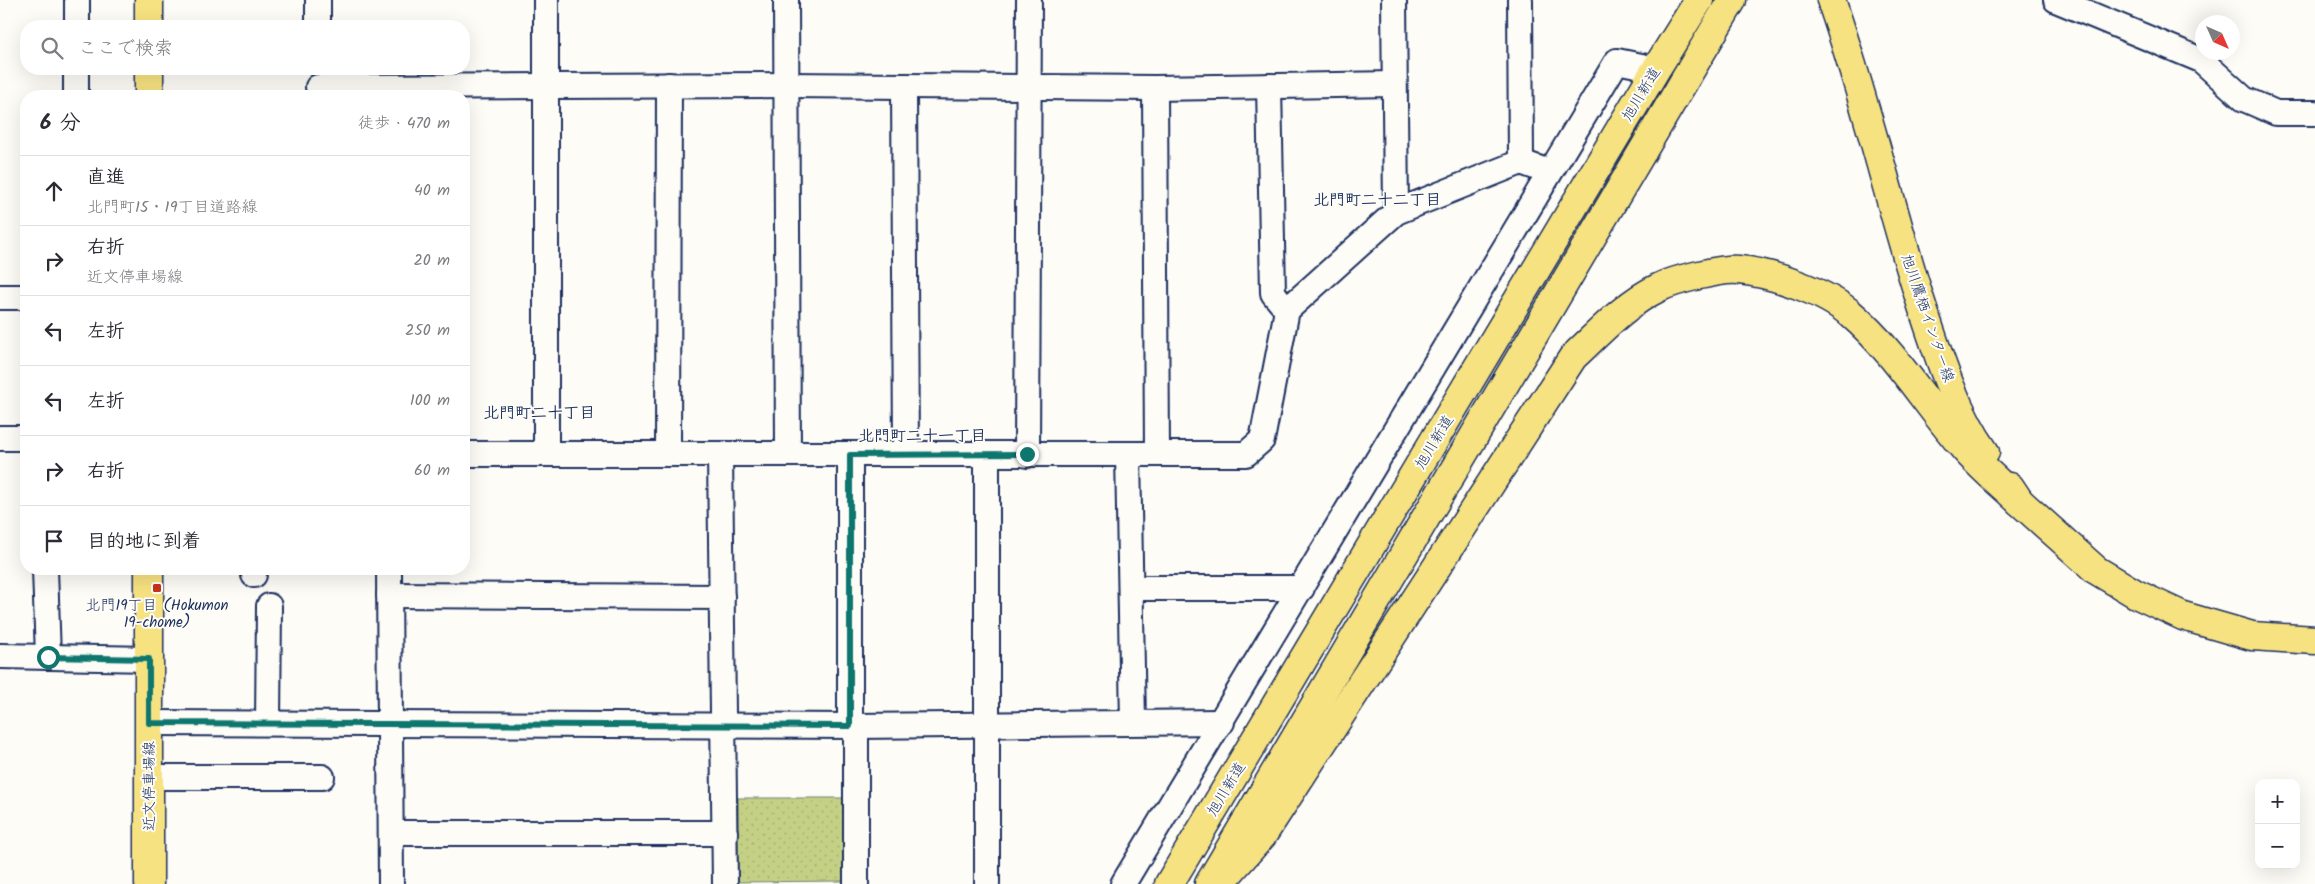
<!DOCTYPE html>
<html lang="ja">
<head>
<meta charset="utf-8">
<style>
	:root { --surface:#fff; --page:#f2f2f3; --text:#2b2b33; --muted:#7c7c81; --line:#e1e1e2 }
	body { margin:0; font-family:Kalam,"Klee One",sans-serif; background:var(--page); color:var(--text) }
	.controls { position:absolute; right:15px; bottom:15px; display:grid; overflow:hidden; border-radius:10px; box-shadow:0 5px 20px #0002 }
	.controls button { width:45px; height:45px; display:grid; place-items:center; padding:0; border:0; border-bottom:1px solid var(--line); background:var(--surface); color:var(--text); font:25px sans-serif }
	.compass { position:absolute; left:2195px; top:15px; width:45px; height:45px; border-radius:50%; background:var(--surface); box-shadow:0 5px 20px #0002; rotate:135deg }
	.stop { position:absolute; width:15px; height:15px; margin:-11px; border:4px solid #0f766e; border-radius:50%; background:#fff }
	.stop.end { background:#0f766e; border-color:#fff; box-shadow:0 1px 5px #0008 }
	.list { margin:0; padding:0; list-style:none }
	h2 { display:flex; justify-content:space-between; align-items:center; height:65px; margin:0; padding:0 20px; font-size:21px }
	h2 small { font-size:16px; font-weight:400; color:var(--muted) }
	.list li { display:grid; grid-template-columns:32px 1fr auto; gap:15px; align-items:center; box-sizing:border-box; height:70px; padding:0 20px; border-top:1px solid var(--line) }
	.list b { display:block; font-size:19px; white-space:nowrap }
	.list p { margin:0; font-size:16px; white-space:nowrap; color:var(--muted) }
	.list em { font-size:16px; font-style:normal; color:var(--muted) }
	.icon { flex:none; width:28px; height:28px; fill:none; stroke:currentColor; stroke-width:2; stroke-linecap:round; stroke-linejoin:round }
	.map { position:relative; flex:none; width:2315px; height:884px; overflow:hidden }
	.search { position:absolute; background:var(--surface); box-shadow:0 5px 20px #0002; left:20px; top:20px; width:450px; height:55px; display:flex; align-items:center; gap:12px; box-sizing:border-box; padding:0 18px; border-radius:20px; color:var(--muted); font-size:19px }
	.panel { position:absolute; background:var(--surface); box-shadow:0 5px 20px #0002; left:20px; top:90px; width:450px; height:485px; border-radius:20px }
	.map>svg:first-child { display:block }
	.park { fill:url(#park-dots); stroke:#708072 }
	.lines { fill:none; stroke-linecap:round; stroke-linejoin:round }
	.minor-casing { stroke:#1b2f5e; stroke-width:28 }
	.major-casing { stroke:#1b2f5e; stroke-width:31 }
	.highway-casing { stroke:#1b2f5e; stroke-width:31 }
	.minor { stroke:#fdfcf7; stroke-width:24 }
	.major { stroke:#f7e281; stroke-width:28 }
	.highway { stroke:#f7e281; stroke-width:28 }
	.route { stroke:#0f766e; stroke-width:6 }
	.poi-dot { fill:#c8321e; stroke:#fdfcf7; stroke-width:2 }
	.labels { text-anchor:middle; stroke-width:4; stroke-linejoin:round; paint-order:stroke }
	.street-label { font-size:15px; fill:#1b2f5e; stroke:#fdfcf7 }
	.poi-label { font-size:15px; fill:#1b2f5e; stroke:#fdfcf7 }
	.neighbourhood-label { font-size:16px; font-weight:bold; fill:#1b2f5e; stroke:#fdfcf7 }
</style>
</head>
<body>
<div class="map">
<svg width="2315" height="884" viewBox="0 0 2315 884">
	<defs>
		<pattern id="park-dots" width="8" height="8" patternUnits="userSpaceOnUse" patternTransform="scale(1.25)"><rect width="8" height="8" fill="#c4d185"/><path d="M2 2h.1M6 6h.1" fill="none" stroke="#a8b475" stroke-width="1.8" stroke-linecap="round"/></pattern>
	</defs>
	<rect width="100%" height="100%" fill="#fdfcf7"/>
	<filter id="ink" filterUnits="userSpaceOnUse"><feTurbulence type="fractalNoise" baseFrequency=".02" numOctaves="2"/><feDisplacementMap in="SourceGraphic" scale="10" xChannelSelector="R" yChannelSelector="G"/><feConvolveMatrix kernelMatrix="1 2 1 2 8 2 1 2 1" color-interpolation-filters="sRGB"/></filter>
	<g filter="url(#ink)">
		<!-- park -->
		<path class="park" d="M 738,798 L 843,798 L 843,881 L 738,882 Z"/>
		<g class="lines">
			<!-- minor casing -->
			<g class="minor-casing">
				<g id="minor">
					<path d="M 546,0 L 546,454"/>
					<path d="M 786,0 L 788,453"/>
					<path d="M 1394,0 L 1396,212"/>
					<path d="M 1520,0 L 1521,162"/>
					<path d="M 2056,0 L 2201,60 L 2244,99 L 2276,113 L 2315,113"/>
					<path d="M 77,26 L 77,0"/>
					<path d="M 318,26 L 318,0"/>
					<path d="M 1269,86 L 1273,293 L 1287,310"/>
					<path d="M 318,87 L 787,85 L 1155,88 L 1393,84"/>
					<path d="M 904,87 L 906,454"/>
					<path d="M 1155,88 L 1157,454"/>
					<path d="M 76,96 L 76,69"/>
					<path d="M 0,297 L 26,297"/>
					<path d="M 0,438 L 26,438"/>
					<path d="M 464,454 L 1246,454 L 1262,440 L 1287,310 L 1396,212 L 1521,162 L 1549,172"/>
					<path d="M 668,454 L 669,85"/>
					<path d="M 720,454 L 725,884"/>
					<path d="M 987,454 L 987,884"/>
					<path d="M 1027,455 L 1029,0"/>
					<path d="M 1128,455 L 1133,722"/>
					<path d="M 45,569 L 48,657"/>
					<path d="M 389,569 L 391,884"/>
					<path d="M 254,575 L 254,569"/>
					<path d="M 1131,588 L 1302,588"/>
					<path d="M 389,595 L 722,597"/>
					<path d="M 0,656 L 149,659"/>
					<path d="M 149,723 L 856,726 L 1222,722"/>
					<path d="M 268,723 L 269,606"/>
					<path d="M 850,726 L 850,455"/>
					<path d="M 149,777 L 322,777"/>
					<path d="M 391,833 L 725,833"/>
					<path d="M 856,884 L 856,726"/>
					<path d="M 1123,884 L 1617,61 L 1656,69"/>
				</g>
			</g>
			<!-- major casing -->
			<g class="major-casing">
				<g id="major">
					<path d="M 149,0 L 149,26"/>
					<path d="M 1831,0 C 1866,100 1889,202 1921,303 C 1937,351 1955,411 1985,452"/>
					<path d="M 149,69 L 149,96"/>
					<path d="M 2010,487 L 2020,502 L 2096,570 L 2136,594 L 2183,616 L 2252,636 L 2315,640"/>
					<path d="M 149,569 L 149,884"/>
					<path d="M 1219,884 L 1262,836 L 1573,357 C 1600,332 1625,304 1658,288 C 1674,280 1722,268 1739,270 C 1772,273 1826,292 1851,314 C 1895,352 1925,403 1963,447 C 1980,467 2001,484 2020,502"/>
				</g>
			</g>
			<!-- highway casing -->
			<g class="highway-casing">
				<g id="highway">
					<path d="M 1169,884 L 1656,69 L 1699,0"/>
					<path d="M 1209,884 L 1732,0"/>
				</g>
			</g>
			<!-- minor -->
			<use href="#minor" class="minor"/>
			<!-- major -->
			<use href="#major" class="major"/>
			<!-- highway -->
			<use href="#highway" class="highway"/>
		</g>
	</g>
	<g class="lines" filter="url(#ink)">
		<!-- route -->
		<path class="route" d="M 48,657 L 149,659 L 149,723 L 850,726 L 850,455 L 1027,454"/>
	</g>
	<!-- markers -->
	<rect class="poi-dot" x="152" y="583" width="10" height="10" rx="2.5"/>
	<g class="labels">
		<!-- street labels -->
		<g class="street-label">
			<text transform="translate(1641 94) rotate(-59)" y="5">旭川新道</text>
			<text transform="translate(1928 318) rotate(71)" y="5">旭川鷹栖インター線</text>
			<text transform="translate(1434 442) rotate(-59)" y="5">旭川新道</text>
			<text transform="translate(149 786) rotate(-90)" y="5">近文停車場線</text>
			<text transform="translate(1226 789) rotate(-59)" y="5">旭川新道</text>
		</g>
		<!-- poi labels -->
		<g class="poi-label">
			<text x="157" y="610">北門19丁目 (Hokumon<tspan x="157" dy="17">19-chome)</tspan></text>
		</g>
		<!-- neighbourhood labels -->
		<g class="neighbourhood-label">
			<text x="1377" y="205">北門町二十二丁目</text>
			<text x="539" y="418">北門町二十丁目</text>
			<text x="922" y="441">北門町二十一丁目</text>
		</g>
	</g>
</svg>
<div class="controls">
<button>+</button>
<button>−</button>
</div>
<svg class="compass" viewBox="-18 -18 36 36"><path d="M0-13l5 13h-10z" fill="#e53935"/><path d="M0 13l5-13h-10z" fill="#7c7c81"/></svg>
<div class="stop" style="left:48px;top:657px"></div>
<div class="stop end" style="left:1027px;top:454px"></div>
<div class="search"><svg class="icon" aria-label="search" viewBox="0 0 24 24"><circle cx="10" cy="10" r="6"/><path d="M15 15l6 6"/></svg>ここで検索</div>
<section class="panel">
<h2>6 分<small>徒歩 · 470 m</small></h2>
<ul class="list">
<li><svg class="icon" aria-label="ahead" viewBox="0 0 24 24"><path d="M12 20V5M6 11l6-6 6 6"/></svg><div><b>直進</b><p>北門町15・19丁目道路線</p></div><em>40 m</em></li>
<li><svg class="icon" aria-label="right" viewBox="0 0 24 24"><path d="M7 20v-9h11M14 6l5 5-5 5"/></svg><div><b>右折</b><p>近文停車場線</p></div><em>20 m</em></li>
<li><svg class="icon" aria-label="left" viewBox="0 0 24 24"><path d="M17 20v-9H6M10 6l-5 5 5 5"/></svg><div><b>左折</b></div><em>250 m</em></li>
<li><svg class="icon" aria-label="left" viewBox="0 0 24 24"><path d="M17 20v-9H6M10 6l-5 5 5 5"/></svg><div><b>左折</b></div><em>100 m</em></li>
<li><svg class="icon" aria-label="right" viewBox="0 0 24 24"><path d="M7 20v-9h11M14 6l5 5-5 5"/></svg><div><b>右折</b></div><em>60 m</em></li>
<li><svg class="icon" aria-label="arrive" viewBox="0 0 24 24"><path d="M6 21V4h12l-3 4 3 4H6"/></svg><div><b>目的地に到着</b></div></li>
</ul>
</section>
</div>
</body>
</html>
